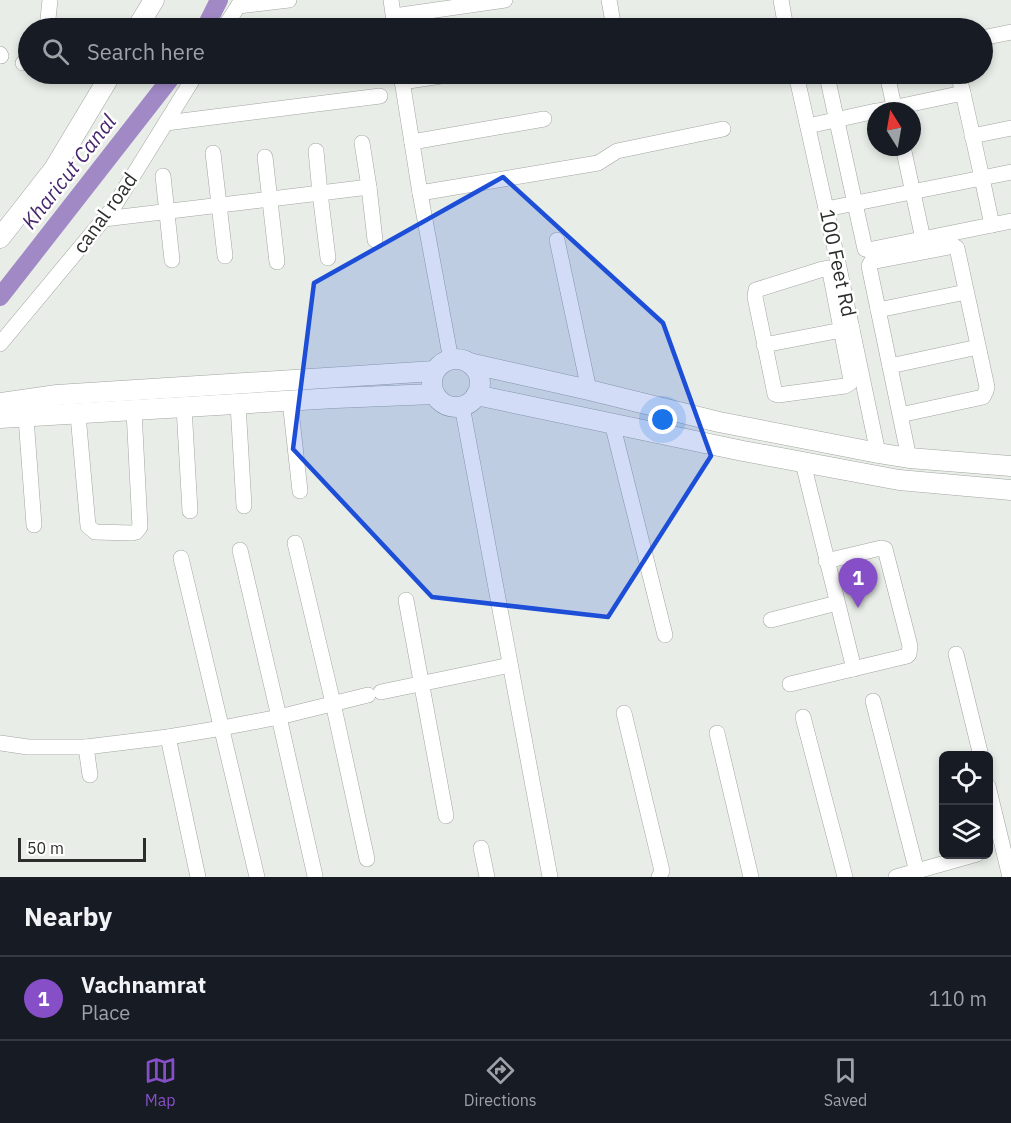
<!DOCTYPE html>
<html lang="en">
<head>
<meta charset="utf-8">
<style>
	:root { --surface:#171b24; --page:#242831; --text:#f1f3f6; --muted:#9ea1a6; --line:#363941; --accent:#864fc7 }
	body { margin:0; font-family:"IBM Plex Sans",sans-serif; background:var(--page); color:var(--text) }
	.controls { position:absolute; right:18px; bottom:18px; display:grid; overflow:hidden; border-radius:9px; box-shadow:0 3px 9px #0003 }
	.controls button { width:54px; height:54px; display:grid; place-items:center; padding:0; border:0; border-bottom:2px solid var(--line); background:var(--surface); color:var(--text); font:30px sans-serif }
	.compass { position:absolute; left:867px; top:102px; width:54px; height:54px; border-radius:50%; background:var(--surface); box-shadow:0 3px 9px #0003; rotate:349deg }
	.scale { position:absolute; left:18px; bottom:15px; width:128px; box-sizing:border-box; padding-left:6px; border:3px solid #2c2e2b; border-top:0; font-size:16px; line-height:21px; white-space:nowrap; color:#2c2e2b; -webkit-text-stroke:4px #fff; paint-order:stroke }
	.you { position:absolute; left:663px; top:420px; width:21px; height:21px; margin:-15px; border:4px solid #fff; border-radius:50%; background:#1a73e8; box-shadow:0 0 0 9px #1a73e833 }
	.badge { display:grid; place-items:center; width:39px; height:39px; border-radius:50%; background:var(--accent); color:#fff; font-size:20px; font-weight:700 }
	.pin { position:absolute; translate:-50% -50px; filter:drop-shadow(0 2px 3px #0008) }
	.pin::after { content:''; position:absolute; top:32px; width:21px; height:18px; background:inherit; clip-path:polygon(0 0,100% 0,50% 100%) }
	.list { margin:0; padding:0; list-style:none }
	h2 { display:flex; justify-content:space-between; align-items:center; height:78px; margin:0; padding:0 24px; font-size:26px }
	h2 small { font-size:20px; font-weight:400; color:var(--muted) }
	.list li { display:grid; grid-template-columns:39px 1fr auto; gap:18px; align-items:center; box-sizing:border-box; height:84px; padding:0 24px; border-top:2px solid var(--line) }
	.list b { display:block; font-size:22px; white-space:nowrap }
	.list p { margin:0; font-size:20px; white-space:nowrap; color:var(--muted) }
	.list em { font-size:20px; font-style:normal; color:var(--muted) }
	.icon { flex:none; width:33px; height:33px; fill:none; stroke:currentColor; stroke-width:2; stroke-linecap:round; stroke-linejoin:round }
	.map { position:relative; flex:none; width:1011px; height:877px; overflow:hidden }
	.search { position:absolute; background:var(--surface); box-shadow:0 3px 9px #0003; left:18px; right:18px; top:18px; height:66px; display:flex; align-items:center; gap:15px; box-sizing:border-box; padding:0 21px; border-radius:33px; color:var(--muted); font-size:22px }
	.sheet { height:162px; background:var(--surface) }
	nav { display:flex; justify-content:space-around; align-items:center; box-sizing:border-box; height:84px; border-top:2px solid var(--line); background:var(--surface); font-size:16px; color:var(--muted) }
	nav a { display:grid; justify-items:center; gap:3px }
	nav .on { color:var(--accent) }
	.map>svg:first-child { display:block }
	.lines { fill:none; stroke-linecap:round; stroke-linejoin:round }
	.canal { stroke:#a189c6; stroke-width:18 }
	.minor-casing { stroke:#a1a6a0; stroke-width:16 }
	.tertiary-casing { stroke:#a1a6a0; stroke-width:21 }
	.minor { stroke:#fff; stroke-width:15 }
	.tertiary { stroke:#fff; stroke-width:20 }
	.marked { fill:#1d4ed8; fill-opacity:0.2; stroke:#1d4ed8; stroke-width:4.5; stroke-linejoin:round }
	.labels { text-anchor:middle; stroke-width:5; stroke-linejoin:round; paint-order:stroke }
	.street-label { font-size:20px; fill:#2c2e2b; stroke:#fff }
	.water-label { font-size:21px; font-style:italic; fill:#48266f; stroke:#fff }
</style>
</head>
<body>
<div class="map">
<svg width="1011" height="877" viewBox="0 0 1011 877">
	<rect width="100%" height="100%" fill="#e8ede7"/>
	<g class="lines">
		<!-- canal -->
		<g class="canal">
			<path d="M 205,28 L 219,0"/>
			<path d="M 0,297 L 174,74"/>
		</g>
		<!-- minor casing -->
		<g class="minor-casing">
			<g id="minor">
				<path d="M 391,0 L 395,28"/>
				<path d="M 609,0 L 614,28"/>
				<path d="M 781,0 L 786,28"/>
				<path d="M 238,6 L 289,0"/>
				<path d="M 394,16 L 505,0"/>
				<path d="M 47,28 L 50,0"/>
				<path d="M 224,28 L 242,0"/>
				<path d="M 982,38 L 1011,32"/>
				<path d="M 0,54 L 1,56"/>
				<path d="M 23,63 L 28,59"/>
				<path d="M 401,74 L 420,193 L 451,360"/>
				<path d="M 796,74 L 837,258 L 878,453"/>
				<path d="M 828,74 L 827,76 L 865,249 L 868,250 L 1011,221"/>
				<path d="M 887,74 L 895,111"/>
				<path d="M 958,74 L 963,93"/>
				<path d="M 402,82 L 454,74"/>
				<path d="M 166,123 L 380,96"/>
				<path d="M 808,126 L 876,111"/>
				<path d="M 972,136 L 1011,128"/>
				<path d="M 412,142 L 544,119"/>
				<path d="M 903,147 L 923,239"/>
				<path d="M 213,153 L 225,256"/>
				<path d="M 265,157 L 277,262"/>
				<path d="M 163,176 L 172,260"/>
				<path d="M 369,187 L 375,240"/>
				<path d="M 420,193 L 598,163 L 617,151 L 723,129"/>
				<path d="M 826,209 L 982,178 L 963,93 L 878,111"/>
				<path d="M 104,219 L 320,193 L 316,151"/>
				<path d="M 992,225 L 982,178 L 1011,172"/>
				<path d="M 557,240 L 589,390"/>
				<path d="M 328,258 L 320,193 L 369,187 L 362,143"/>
				<path d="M 828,268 L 830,272 L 851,380 L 850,383 L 845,386 L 778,395 L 775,394 L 755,297 L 756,290 L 823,269 Z"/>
				<path d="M 878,310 L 966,292"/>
				<path d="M 0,344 L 113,208 L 196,74"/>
				<path d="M 764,345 L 852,328"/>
				<path d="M 890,366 L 978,347"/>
				<path d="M 290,401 L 300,491"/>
				<path d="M 238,404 L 244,506"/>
				<path d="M 462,406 L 550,877"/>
				<path d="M 184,407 L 190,511"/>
				<path d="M 78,415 L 88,526 L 95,532 L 132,533 L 136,532 L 140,527 L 134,411"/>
				<path d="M 900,415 L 983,397 L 986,391 L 987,387 L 957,248 L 954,246 L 871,262 L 869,266 L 909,458"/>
				<path d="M 26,418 L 34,525"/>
				<path d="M 612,423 L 665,635"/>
				<path d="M 803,463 L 854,669"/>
				<path d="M 295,543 L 333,703 L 367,859"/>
				<path d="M 240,550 L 279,717 L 315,876"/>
				<path d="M 181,558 L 257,877"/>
				<path d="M 406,600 L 446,816"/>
				<path d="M 771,620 L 837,603"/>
				<path d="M 956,654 L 981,756"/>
				<path d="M 790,684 L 907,656 L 909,654 L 910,646 L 885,549 L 881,548 L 826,561"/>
				<path d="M 381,692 L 510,665"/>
				<path d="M 873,701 L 917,872"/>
				<path d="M 624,713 L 662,871 L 659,877"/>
				<path d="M 803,717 L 845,877"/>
				<path d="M 717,733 L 751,877"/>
				<path d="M 168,737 L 198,877"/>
				<path d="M 0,743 L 28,747 L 86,747 L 168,737 L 222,728 L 279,717 L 368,695"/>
				<path d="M 86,747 L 90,775"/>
				<path d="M 988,786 L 1010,877"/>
				<path d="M 481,848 L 487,877"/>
				<path d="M 896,877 L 977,854"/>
			</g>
		</g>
		<!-- tertiary casing -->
		<g class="tertiary-casing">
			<g id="tertiary">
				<path d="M 137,28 L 154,0"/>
				<path d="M 0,238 L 54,169 L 111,74"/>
				<circle cx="456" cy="383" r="24"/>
				<path d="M 469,363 L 589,390 L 719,422 L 878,453 L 909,458 L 1011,466"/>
				<path d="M 476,395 L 743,451 L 899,480 L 1011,490"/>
				<path d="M 0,403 L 57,395 L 435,371"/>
				<path d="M 0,418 L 335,398 L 434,394"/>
			</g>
		</g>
		<!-- minor -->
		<use href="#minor" class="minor"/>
		<!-- tertiary -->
		<use href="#tertiary" class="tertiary"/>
	</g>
	<!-- marked area -->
	<path class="marked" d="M 503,177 L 663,323 L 711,456 L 608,617 L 432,597 L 293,449 L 314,283 Z"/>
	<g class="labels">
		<!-- street labels -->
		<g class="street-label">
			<text transform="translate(105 213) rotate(-54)" y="7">canal road</text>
			<text transform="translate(838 263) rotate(78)" y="7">100 Feet Rd</text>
		</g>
		<!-- water labels -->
		<g class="water-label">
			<text transform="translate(69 172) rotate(-52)" y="7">Kharicut Canal</text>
		</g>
	</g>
</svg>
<div class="controls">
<button><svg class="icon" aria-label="locate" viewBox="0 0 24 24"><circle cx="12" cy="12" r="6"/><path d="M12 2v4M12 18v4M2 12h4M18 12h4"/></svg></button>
<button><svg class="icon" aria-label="layers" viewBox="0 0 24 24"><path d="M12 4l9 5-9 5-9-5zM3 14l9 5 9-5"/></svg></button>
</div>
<svg class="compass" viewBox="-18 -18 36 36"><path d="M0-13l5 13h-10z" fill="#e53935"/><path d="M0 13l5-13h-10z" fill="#9ea1a6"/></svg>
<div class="scale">50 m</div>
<div class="you"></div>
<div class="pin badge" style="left:858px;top:608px">1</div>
<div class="search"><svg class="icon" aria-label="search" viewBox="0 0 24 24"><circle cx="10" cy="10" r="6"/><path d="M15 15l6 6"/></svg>Search here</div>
</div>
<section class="sheet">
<h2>Nearby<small></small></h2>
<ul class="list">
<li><span class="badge">1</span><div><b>Vachnamrat</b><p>Place</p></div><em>110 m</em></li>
</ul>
</section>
<nav>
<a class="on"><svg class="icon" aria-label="map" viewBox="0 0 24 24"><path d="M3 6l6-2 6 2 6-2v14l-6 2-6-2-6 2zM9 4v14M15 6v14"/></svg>Map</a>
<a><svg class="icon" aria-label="directions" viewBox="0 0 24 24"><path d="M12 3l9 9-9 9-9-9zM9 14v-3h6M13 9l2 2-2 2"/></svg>Directions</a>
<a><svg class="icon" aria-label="saved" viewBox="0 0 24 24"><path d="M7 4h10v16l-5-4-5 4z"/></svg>Saved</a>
</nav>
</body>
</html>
